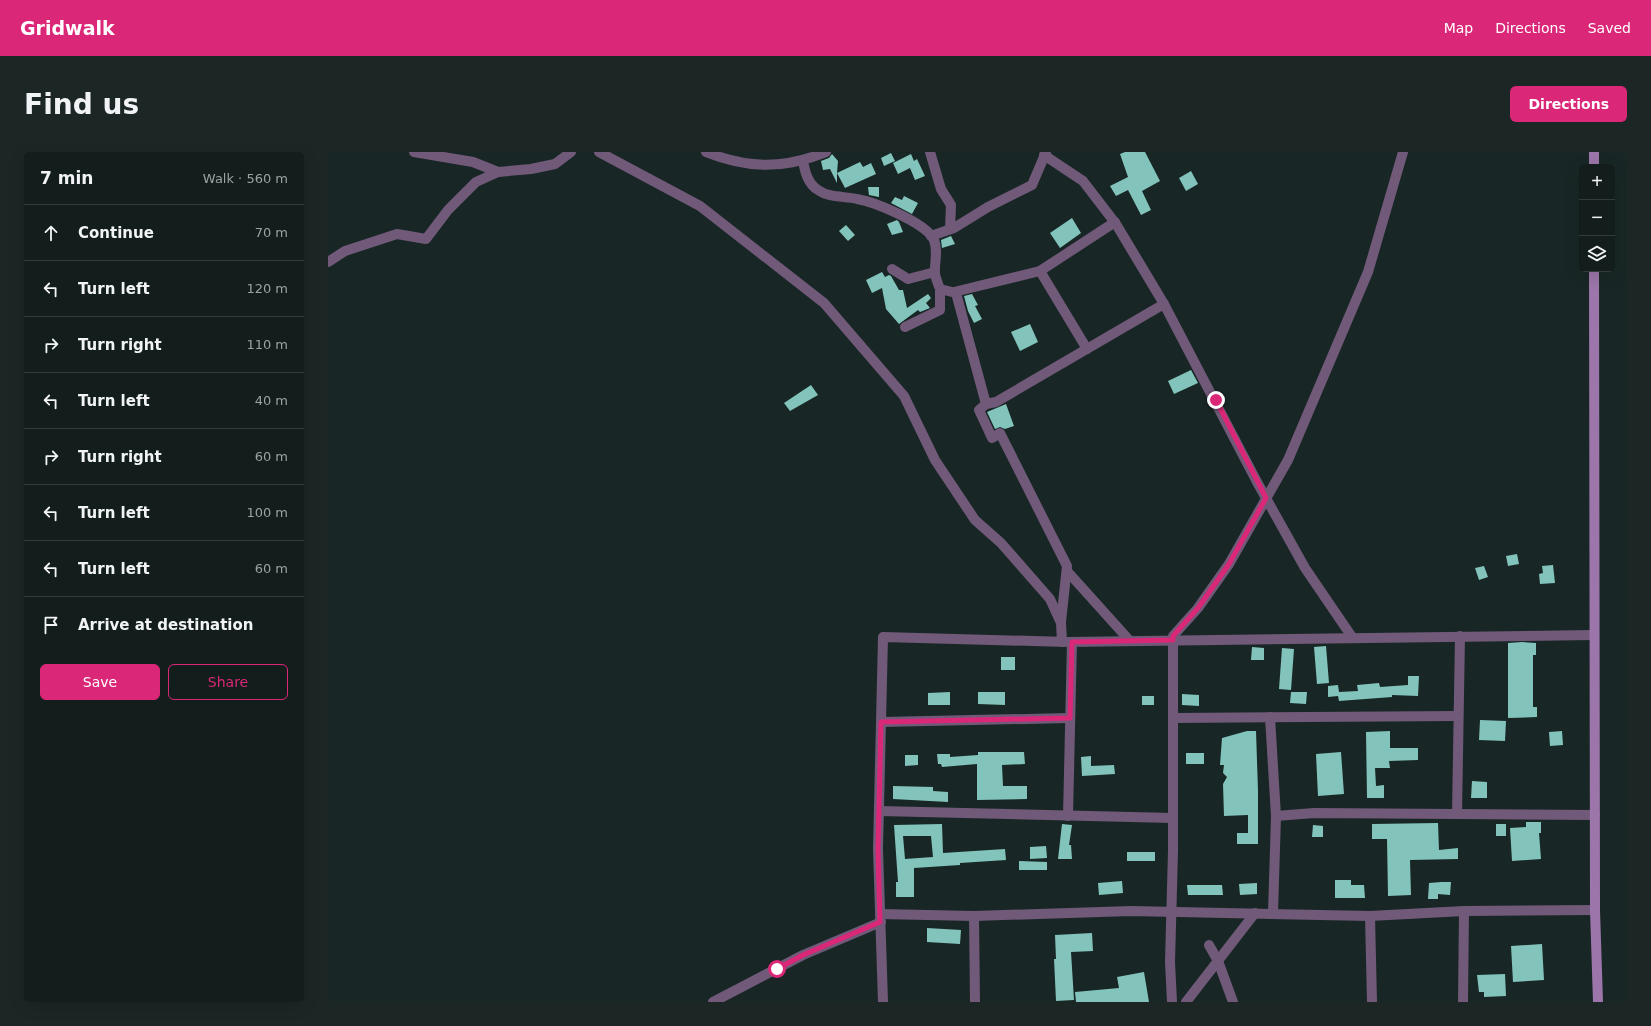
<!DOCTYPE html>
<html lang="en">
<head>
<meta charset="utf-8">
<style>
	:root { --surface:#121d1c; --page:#1b2625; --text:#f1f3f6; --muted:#9ca2a3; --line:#313b3b; --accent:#db2777 }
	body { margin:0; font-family:"DejaVu Sans",sans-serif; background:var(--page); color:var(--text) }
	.controls { position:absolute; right:12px; top:12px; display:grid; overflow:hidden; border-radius:6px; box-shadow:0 4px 16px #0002 }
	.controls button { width:36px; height:36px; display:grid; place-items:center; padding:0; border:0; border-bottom:1px solid var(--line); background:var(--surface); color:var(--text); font:20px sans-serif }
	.stop { position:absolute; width:12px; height:12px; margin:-9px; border:3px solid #db2777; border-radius:50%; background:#fff }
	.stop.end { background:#db2777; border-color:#fff; box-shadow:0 1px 4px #0008 }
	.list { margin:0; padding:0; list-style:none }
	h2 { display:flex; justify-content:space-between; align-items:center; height:52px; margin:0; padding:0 16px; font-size:17px }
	h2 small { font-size:13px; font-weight:400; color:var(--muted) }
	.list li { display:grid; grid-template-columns:26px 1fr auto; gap:12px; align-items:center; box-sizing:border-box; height:56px; padding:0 16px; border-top:1px solid var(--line) }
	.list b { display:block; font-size:15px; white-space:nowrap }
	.list em { font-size:13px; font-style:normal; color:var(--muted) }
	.actions { display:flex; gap:8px; padding:12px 16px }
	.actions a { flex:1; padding:9px 0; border:1px solid var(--accent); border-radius:6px; text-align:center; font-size:14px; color:var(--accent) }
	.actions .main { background:var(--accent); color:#fff }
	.icon { flex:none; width:22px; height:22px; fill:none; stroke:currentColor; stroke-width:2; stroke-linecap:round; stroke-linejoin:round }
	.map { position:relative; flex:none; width:1299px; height:850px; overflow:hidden; border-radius:6px }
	header { display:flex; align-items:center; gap:24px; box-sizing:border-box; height:56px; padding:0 20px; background:var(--accent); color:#fff }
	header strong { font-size:19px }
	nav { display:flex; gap:22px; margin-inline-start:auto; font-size:14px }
	.intro { display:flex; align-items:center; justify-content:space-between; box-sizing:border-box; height:96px; padding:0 24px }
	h1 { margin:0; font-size:28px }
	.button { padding:10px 18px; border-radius:6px; background:var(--accent); color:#fff; font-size:14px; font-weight:700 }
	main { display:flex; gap:24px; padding:0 24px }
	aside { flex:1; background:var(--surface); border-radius:6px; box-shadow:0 4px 16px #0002 }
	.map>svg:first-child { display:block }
	.building { fill:#82c4bb; fill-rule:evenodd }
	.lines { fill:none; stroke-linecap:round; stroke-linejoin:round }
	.street { stroke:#715979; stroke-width:10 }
	.secondary { stroke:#9c76aa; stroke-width:10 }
	.route { stroke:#db2777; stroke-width:5 }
</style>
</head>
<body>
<header>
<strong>Gridwalk</strong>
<nav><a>Map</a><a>Directions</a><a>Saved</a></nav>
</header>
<div class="intro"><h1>Find us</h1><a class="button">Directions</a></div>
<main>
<aside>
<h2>7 min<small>Walk · 560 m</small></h2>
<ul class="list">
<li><svg class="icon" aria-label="ahead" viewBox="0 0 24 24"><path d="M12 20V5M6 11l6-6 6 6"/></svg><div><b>Continue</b></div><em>70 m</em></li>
<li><svg class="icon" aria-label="left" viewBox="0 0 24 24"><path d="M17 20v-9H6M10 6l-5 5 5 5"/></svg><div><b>Turn left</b></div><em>120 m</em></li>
<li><svg class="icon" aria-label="right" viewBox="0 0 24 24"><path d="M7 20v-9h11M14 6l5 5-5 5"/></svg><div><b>Turn right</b></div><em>110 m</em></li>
<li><svg class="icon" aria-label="left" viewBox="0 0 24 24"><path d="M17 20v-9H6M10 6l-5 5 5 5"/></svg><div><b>Turn left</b></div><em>40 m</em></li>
<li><svg class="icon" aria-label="right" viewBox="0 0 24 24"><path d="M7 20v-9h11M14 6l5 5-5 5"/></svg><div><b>Turn right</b></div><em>60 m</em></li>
<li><svg class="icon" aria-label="left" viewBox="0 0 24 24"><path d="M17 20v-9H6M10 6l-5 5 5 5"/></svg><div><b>Turn left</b></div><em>100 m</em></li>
<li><svg class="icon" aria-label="left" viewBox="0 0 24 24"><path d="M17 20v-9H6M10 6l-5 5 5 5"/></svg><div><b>Turn left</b></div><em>60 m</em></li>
<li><svg class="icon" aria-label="arrive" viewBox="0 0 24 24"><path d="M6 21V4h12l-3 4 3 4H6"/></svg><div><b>Arrive at destination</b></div></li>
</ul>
<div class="actions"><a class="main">Save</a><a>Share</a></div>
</aside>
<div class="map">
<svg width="1299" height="850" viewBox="0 0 1299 850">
	<rect width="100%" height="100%" fill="#182725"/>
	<!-- building -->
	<g class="building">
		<path d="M 797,0 L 817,0 L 832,29 L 814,39 L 823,58 L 813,63 L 800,38 L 788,44 L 782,34 L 800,25 L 792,2 Z"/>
		<path d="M 563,1 L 567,9 L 556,14 L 553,6 Z"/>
		<path d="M 504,2 L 510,9 L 509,21 L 532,10 L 535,15 L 543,11 L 548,22 L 517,36 L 509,21 L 509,31 L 502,17 L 495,18 L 493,9 L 501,6 Z"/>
		<path d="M 583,2 L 586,9 L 589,7 L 597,24 L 587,28 L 582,16 L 570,22 L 565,11 Z"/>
		<path d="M 863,19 L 870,32 L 858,39 L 851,26 Z"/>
		<path d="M 540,35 L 551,35 L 551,45 L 541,43 Z"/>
		<path d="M 576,44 L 590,51 L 584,62 L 563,51 L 567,45 L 574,48 Z"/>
		<path d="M 744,66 L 753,81 L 732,96 L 722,81 Z"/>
		<path d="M 569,68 L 571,70 L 575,80 L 564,83 L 559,72 Z"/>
		<path d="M 518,73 L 527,83 L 520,89 L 511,79 Z"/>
		<path d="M 623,84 L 627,92 L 614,96 L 613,88 Z"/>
		<path d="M 554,120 L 557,125 L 561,123 L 563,124 L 571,138 L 575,138 L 579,156 L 600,142 L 603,146 L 598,151 L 602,156 L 592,160 L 590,158 L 571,172 L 558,157 L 554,136 L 544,141 L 538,128 Z"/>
		<path d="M 644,142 L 650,153 L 647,154 L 654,167 L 646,171 L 640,159 L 636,144 Z"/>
		<path d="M 702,172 L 710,190 L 692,199 L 683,180 Z"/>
		<path d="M 863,218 L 870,231 L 846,242 L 840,229 Z"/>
		<path d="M 483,233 L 490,243 L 462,259 L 456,251 Z"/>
		<path d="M 678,252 L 686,274 L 677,277 L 672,275 L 667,277 L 659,260 Z"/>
		<path d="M 1189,402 L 1191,412 L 1180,414 L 1178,404 Z"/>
		<path d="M 1225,413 L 1227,431 L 1212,432 L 1211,422 L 1215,421 L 1214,414 Z"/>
		<path d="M 1156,414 L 1160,425 L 1151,428 L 1147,416 Z"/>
		<path d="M 1194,490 L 1208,491 L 1208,503 L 1205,503 L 1205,555 L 1209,555 L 1209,565 L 1180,566 L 1180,491 Z"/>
		<path d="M 998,494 L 1001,531 L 989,532 L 986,495 Z"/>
		<path d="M 924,495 L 936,496 L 936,508 L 923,508 Z"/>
		<path d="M 954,496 L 966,497 L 963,538 L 951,537 Z"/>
		<rect x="673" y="505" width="14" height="13"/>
		<path d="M 1080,524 L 1091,524 L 1090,544 L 1064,543 L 1064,545 L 1011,549 L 1010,544 L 1000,545 L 1000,534 L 1010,533 L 1011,540 L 1030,539 L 1029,533 L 1051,531 L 1052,535 L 1080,533 Z"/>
		<path d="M 622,540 L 622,553 L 600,553 L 600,541 Z"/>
		<path d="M 650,540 L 677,540 L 677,553 L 650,552 Z"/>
		<path d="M 963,540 L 979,540 L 978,552 L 962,551 Z"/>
		<path d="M 854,542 L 871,543 L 871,554 L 854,553 Z"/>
		<rect x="814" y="544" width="12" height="9"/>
		<path d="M 1152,568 L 1178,569 L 1177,589 L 1151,588 Z"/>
		<path d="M 919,579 L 928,579 L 930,639 L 930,692 L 909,692 L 909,681 L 920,681 L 920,663 L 896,664 L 895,632 L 899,625 L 895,621 L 896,613 L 892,613 L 894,586 Z"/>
		<path d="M 1062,579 L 1062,596 L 1090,596 L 1090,608 L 1061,609 L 1062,616 L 1047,616 L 1048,634 L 1056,633 L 1056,646 L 1039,646 L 1038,580 Z"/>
		<path d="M 1234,579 L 1235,593 L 1222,594 L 1221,580 Z"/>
		<path d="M 650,600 L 696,600 L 697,612 L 674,613 L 675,634 L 699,634 L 699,647 L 649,648 L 649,612 L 614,615 L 613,612 L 610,612 L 609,602 L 622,602 L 622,605 L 650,603 Z"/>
		<path d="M 1013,600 L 1016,642 L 990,644 L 988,602 Z"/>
		<rect x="858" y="601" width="18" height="11"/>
		<path d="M 577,603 L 590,603 L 590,613 L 577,614 Z"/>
		<path d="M 763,604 L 763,614 L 786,613 L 787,622 L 754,624 L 753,605 Z"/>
		<path d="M 1144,629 L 1159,630 L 1159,646 L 1143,646 Z"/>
		<path d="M 565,634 L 605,635 L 605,639 L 620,640 L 620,650 L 565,647 Z"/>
		<path d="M 1198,670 L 1213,670 L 1213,681 L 1211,681 L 1213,707 L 1184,709 L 1182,676 L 1198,675 Z"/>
		<path d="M 1110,671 L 1111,698 L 1130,696 L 1130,707 L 1082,708 L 1083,743 L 1060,744 L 1059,687 L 1044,687 L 1044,672 Z"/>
		<path d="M 614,672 L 615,701 L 677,697 L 678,708 L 632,711 L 632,713 L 586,716 L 586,745 L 568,745 L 568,730 L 570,730 L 566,673 ZM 575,684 L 603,684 L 605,705 L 577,707 Z"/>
		<path d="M 734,672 L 744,673 L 741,693 L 743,693 L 744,707 L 730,707 Z"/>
		<rect x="1168" y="672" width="10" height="12"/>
		<path d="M 985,673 L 995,674 L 995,685 L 984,685 Z"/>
		<path d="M 718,694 L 719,706 L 702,707 L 702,695 Z"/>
		<rect x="799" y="700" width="28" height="9"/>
		<path d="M 691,709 L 719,710 L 719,718 L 691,718 Z"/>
		<path d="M 1007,728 L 1023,728 L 1023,733 L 1036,733 L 1037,746 L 1007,746 Z"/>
		<path d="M 794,729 L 795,741 L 771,743 L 770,731 Z"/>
		<path d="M 1113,730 L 1123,730 L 1122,743 L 1110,742 L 1110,747 L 1100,747 L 1101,731 Z"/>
		<path d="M 929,731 L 929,742 L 912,743 L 911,732 Z"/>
		<path d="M 859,733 L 894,733 L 895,743 L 860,743 Z"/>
		<path d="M 599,776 L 633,778 L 632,792 L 599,790 Z"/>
		<path d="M 764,781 L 765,799 L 743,800 L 746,848 L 728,849 L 726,807 L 728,807 L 727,783 Z"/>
		<path d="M 1214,792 L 1216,828 L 1185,830 L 1183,794 Z"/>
		<path d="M 816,820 L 821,850 L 748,850 L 747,840 L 791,836 L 789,825 Z"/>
		<path d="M 1177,822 L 1178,844 L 1156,845 L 1156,840 L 1151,840 L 1149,823 Z"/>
	</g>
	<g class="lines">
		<!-- street -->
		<g class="street">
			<path d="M 86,0 L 145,10 L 170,20 L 203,17 L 227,12 L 243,0"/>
			<path d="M 271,0 L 372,54 L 496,151 L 576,244 L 607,308 L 647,368 L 673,391 L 722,447 L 733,471 L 734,490"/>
			<path d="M 378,0 C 421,17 456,17 498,0"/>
			<path d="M 602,0 L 613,37 L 623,53 L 622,77"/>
			<path d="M 716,3 L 755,29 L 788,72 L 836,152 L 929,330 L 977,416 L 1024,485"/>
			<path d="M 475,9 C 477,20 480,32 490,38 C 501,46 516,44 529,47 C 547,50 595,70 605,86 C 611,97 606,111 607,122 C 608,127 610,132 612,137 L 628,141 L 658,252 L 651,258 L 664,286 L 672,281 L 739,414 L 733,470"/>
			<path d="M 603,84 L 626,76 L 660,55 L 704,33 L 718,0"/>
			<path d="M 0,110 L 17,99 L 69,82 L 98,87 L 120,58 L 148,30 L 170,20"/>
			<path d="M 564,117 L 580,127 L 607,120"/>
			<path d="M 712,119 L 759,197"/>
			<path d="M 626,140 L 712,119 L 787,70"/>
			<path d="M 577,175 L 612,158 L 612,137"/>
			<path d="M 658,252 L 668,250 L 836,152"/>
			<path d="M 739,419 L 802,489"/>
			<path d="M 942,565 L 948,664"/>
			<path d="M 845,566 L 1130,564"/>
			<path d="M 553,570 L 742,566"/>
			<path d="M 551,659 L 845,666"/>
			<path d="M 1129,662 L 1132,484"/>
			<path d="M 740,664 L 744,490"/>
			<path d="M 945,761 L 948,664 L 986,661 L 1267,663"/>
			<path d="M 552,762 L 646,764 L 803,759 L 1042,764 L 1136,759 L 1267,758"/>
			<path d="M 646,764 L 647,850"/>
			<path d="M 1042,764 L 1044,850"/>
			<path d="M 881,793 L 890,809 L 905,850"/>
			<path d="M 385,850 L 475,803 L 553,770"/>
			<path d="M 555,850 L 550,697 L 555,485 L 740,490 L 1266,483"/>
			<path d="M 844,850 L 842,810 L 845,699 L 845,484 L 870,456 L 901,412 L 960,308 L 1040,120 L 1075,0"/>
			<path d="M 858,850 L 927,761"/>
			<path d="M 1135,850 L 1136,759"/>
		</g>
		<!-- secondary -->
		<g class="secondary">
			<path d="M 1266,15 L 1266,0"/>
			<path d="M 1266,117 L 1267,758 L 1270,850"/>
		</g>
	</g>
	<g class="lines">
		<!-- route -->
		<path class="route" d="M 449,817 L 475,803 L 552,770 L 550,697 L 553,570 L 742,566 L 744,490 L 845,488 L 845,484 L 870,456 L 901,412 L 938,346 L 888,248"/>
	</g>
</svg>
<div class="controls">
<button>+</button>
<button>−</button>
<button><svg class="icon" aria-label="layers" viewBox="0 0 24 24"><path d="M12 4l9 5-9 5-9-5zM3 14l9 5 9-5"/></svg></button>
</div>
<div class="stop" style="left:449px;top:817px"></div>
<div class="stop end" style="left:888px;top:248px"></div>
</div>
</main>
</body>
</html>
